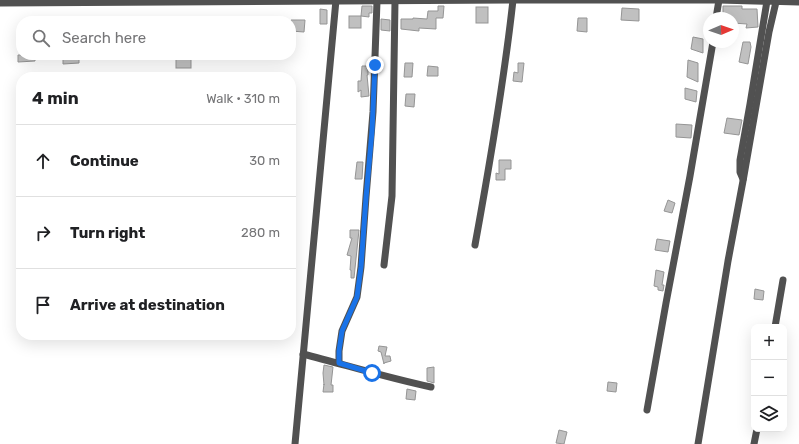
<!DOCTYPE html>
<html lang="en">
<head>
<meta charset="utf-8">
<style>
	:root { --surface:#fff; --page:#f2f2f2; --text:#202124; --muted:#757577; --line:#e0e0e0 }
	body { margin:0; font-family:Rubik,sans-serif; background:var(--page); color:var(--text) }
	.controls { position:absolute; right:12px; bottom:12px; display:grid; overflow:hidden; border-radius:8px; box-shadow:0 4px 16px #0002 }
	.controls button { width:36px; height:36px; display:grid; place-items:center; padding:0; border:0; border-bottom:1px solid var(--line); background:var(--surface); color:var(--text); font:20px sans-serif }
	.compass { position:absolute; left:703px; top:12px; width:36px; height:36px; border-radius:50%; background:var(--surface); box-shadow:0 4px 16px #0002; rotate:88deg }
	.stop { position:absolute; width:12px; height:12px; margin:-9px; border:3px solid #1a73e8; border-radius:50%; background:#fff }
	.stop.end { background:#1a73e8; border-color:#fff; box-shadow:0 1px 4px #0008 }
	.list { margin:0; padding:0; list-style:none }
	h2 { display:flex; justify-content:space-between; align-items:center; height:52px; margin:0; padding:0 16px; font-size:17px }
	h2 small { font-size:13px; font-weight:400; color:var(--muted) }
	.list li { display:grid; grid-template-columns:26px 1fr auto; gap:12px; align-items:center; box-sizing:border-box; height:72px; padding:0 16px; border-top:1px solid var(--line) }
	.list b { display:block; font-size:15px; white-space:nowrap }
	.list em { font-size:13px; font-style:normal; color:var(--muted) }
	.icon { flex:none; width:22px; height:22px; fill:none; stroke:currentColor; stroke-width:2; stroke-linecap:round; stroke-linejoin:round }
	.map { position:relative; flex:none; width:799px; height:444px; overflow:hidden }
	.search { position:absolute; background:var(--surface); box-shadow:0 4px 16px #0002; left:16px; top:16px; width:280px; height:44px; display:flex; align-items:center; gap:10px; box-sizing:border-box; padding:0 14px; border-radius:16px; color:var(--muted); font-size:15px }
	.panel { position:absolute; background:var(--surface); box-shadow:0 4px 16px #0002; left:16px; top:72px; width:280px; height:268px; border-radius:16px }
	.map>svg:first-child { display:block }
	.building { fill:#c0c0c0; stroke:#959595 }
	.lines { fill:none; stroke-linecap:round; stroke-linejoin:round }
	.minor { stroke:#515151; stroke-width:7 }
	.route { stroke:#1a73e8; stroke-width:5 }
</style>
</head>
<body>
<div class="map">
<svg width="799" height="444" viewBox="0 0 799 444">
	<rect width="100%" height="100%" fill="#fff"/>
	<!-- building -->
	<g class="building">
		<path d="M 362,6 L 372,6 L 372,13 L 369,13 L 369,17 L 361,16 Z"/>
		<path d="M 438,6 L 444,6 L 443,18 L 436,18 L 436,29 L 419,28 L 419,31 L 401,29 L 401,19 L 413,19 L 413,18 L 427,19 L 428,11 L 438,11 Z"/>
		<path d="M 723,6 L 742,6 L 742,9 L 757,9 L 758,27 L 746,28 L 747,24 L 733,23 L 733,18 L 723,18 Z"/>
		<rect x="476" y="7" width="12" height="16"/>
		<path d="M 622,8 L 639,9 L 639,21 L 621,20 Z"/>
		<path d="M 320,9 L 327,10 L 327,24 L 320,24 Z"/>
		<rect x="349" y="16" width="12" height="12"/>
		<path d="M 578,18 L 587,18 L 587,32 L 577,31 Z"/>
		<path d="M 381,19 L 390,20 L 390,31 L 381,30 Z"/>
		<path d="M 291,20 L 305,20 L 304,32 L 291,31 Z"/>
		<path d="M 693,37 L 703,39 L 703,53 L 691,49 Z"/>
		<path d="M 743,42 L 750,42 L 751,47 L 748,64 L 739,62 Z"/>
		<path d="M 18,55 L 35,55 L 35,61 L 18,62 Z"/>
		<path d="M 63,55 L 79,55 L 79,63 L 63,64 Z"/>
		<rect x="176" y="55" width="15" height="13"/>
		<path d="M 688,60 L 698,63 L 698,82 L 687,77 Z"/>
		<path d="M 405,63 L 413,63 L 412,77 L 404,77 Z"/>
		<path d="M 518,63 L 524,63 L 522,82 L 513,81 L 514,72 L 518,73 Z"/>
		<path d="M 362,66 L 366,66 L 367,69 L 368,69 L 368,75 L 367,75 L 369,96 L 361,97 L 361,90 L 358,92 L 358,81 L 361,81 Z"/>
		<path d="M 428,66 L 438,67 L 438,76 L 427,76 Z"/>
		<path d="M 685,88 L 697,91 L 696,102 L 685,99 Z"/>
		<path d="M 406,94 L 415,94 L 414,107 L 405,106 Z"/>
		<path d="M 727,118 L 742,120 L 739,135 L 724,133 Z"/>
		<path d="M 676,124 L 692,125 L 691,138 L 676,137 Z"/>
		<path d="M 499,160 L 511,160 L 511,169 L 505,169 L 505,180 L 496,180 L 496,173 L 499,174 Z"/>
		<path d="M 357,162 L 363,162 L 362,179 L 355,179 Z"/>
		<path d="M 668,200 L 675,203 L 672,213 L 664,211 Z"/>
		<path d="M 350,230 L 359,230 L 354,278 L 351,278 L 351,270 L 350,270 L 351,256 L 347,255 L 352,238 L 350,238 Z"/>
		<path d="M 657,239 L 670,241 L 668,252 L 655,250 Z"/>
		<path d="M 656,270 L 664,272 L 662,285 L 664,285 L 663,291 L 658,290 L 658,287 L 654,286 Z"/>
		<path d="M 755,289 L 764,291 L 763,300 L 754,299 Z"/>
		<path d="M 379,346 L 387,347 L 385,356 L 390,356 L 391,361 L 384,363 L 384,364 L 381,352 L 378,351 Z"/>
		<path d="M 324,365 L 333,367 L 331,385 L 333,385 L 333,392 L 323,392 L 324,384 L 324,385 L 323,373 Z"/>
		<path d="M 434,367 L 434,383 L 427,381 L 427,368 Z"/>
		<path d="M 608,382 L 617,383 L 616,392 L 607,391 Z"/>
		<path d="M 407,389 L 416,391 L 415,400 L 406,399 Z"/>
		<path d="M 559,430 L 567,432 L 564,444 L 556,443 Z"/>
	</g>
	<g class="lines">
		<!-- minor -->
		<g class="minor">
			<path d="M 0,3 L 513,0 L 719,0 L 799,2"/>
			<path d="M 716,18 L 719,0"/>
			<path d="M 743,179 L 740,172 L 740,160 L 750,104 L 767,1"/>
			<path d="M 475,245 C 490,163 504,82 513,0"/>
			<path d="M 384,265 L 392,196 L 395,1"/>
			<path d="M 775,327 L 783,280"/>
			<path d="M 303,354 C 346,365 388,378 431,387"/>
			<path d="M 339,363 L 339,351 L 342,331 L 357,297 L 361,267 L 366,197 L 373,112 L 377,1"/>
			<path d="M 647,410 L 666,303 L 690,176 L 713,42"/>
			<path d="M 295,444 L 336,0"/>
			<path d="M 698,444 L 728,261 L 743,181 L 769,32 L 776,2"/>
			<path d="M 754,444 L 757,429"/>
		</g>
	</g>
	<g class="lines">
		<!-- route -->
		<path class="route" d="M 372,373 L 339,363 L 339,351 L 342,331 L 357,297 L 361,267 L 366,198 L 372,131 L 375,65"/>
	</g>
</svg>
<div class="controls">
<button>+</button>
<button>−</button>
<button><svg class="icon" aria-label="layers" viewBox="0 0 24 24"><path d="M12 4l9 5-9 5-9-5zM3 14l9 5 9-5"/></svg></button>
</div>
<svg class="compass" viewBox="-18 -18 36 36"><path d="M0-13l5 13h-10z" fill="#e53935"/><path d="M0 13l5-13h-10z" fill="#757577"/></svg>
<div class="stop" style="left:372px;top:373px"></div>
<div class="stop end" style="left:375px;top:65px"></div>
<div class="search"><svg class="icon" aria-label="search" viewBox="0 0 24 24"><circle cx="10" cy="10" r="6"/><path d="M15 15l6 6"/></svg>Search here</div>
<section class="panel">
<h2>4 min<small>Walk · 310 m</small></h2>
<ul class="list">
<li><svg class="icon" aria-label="ahead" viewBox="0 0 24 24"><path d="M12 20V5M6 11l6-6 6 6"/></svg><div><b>Continue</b></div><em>30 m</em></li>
<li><svg class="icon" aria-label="right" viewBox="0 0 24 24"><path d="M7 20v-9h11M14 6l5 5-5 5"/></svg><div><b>Turn right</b></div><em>280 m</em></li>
<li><svg class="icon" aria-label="arrive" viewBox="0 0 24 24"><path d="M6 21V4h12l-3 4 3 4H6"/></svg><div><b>Arrive at destination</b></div></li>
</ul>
</section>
</div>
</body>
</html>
